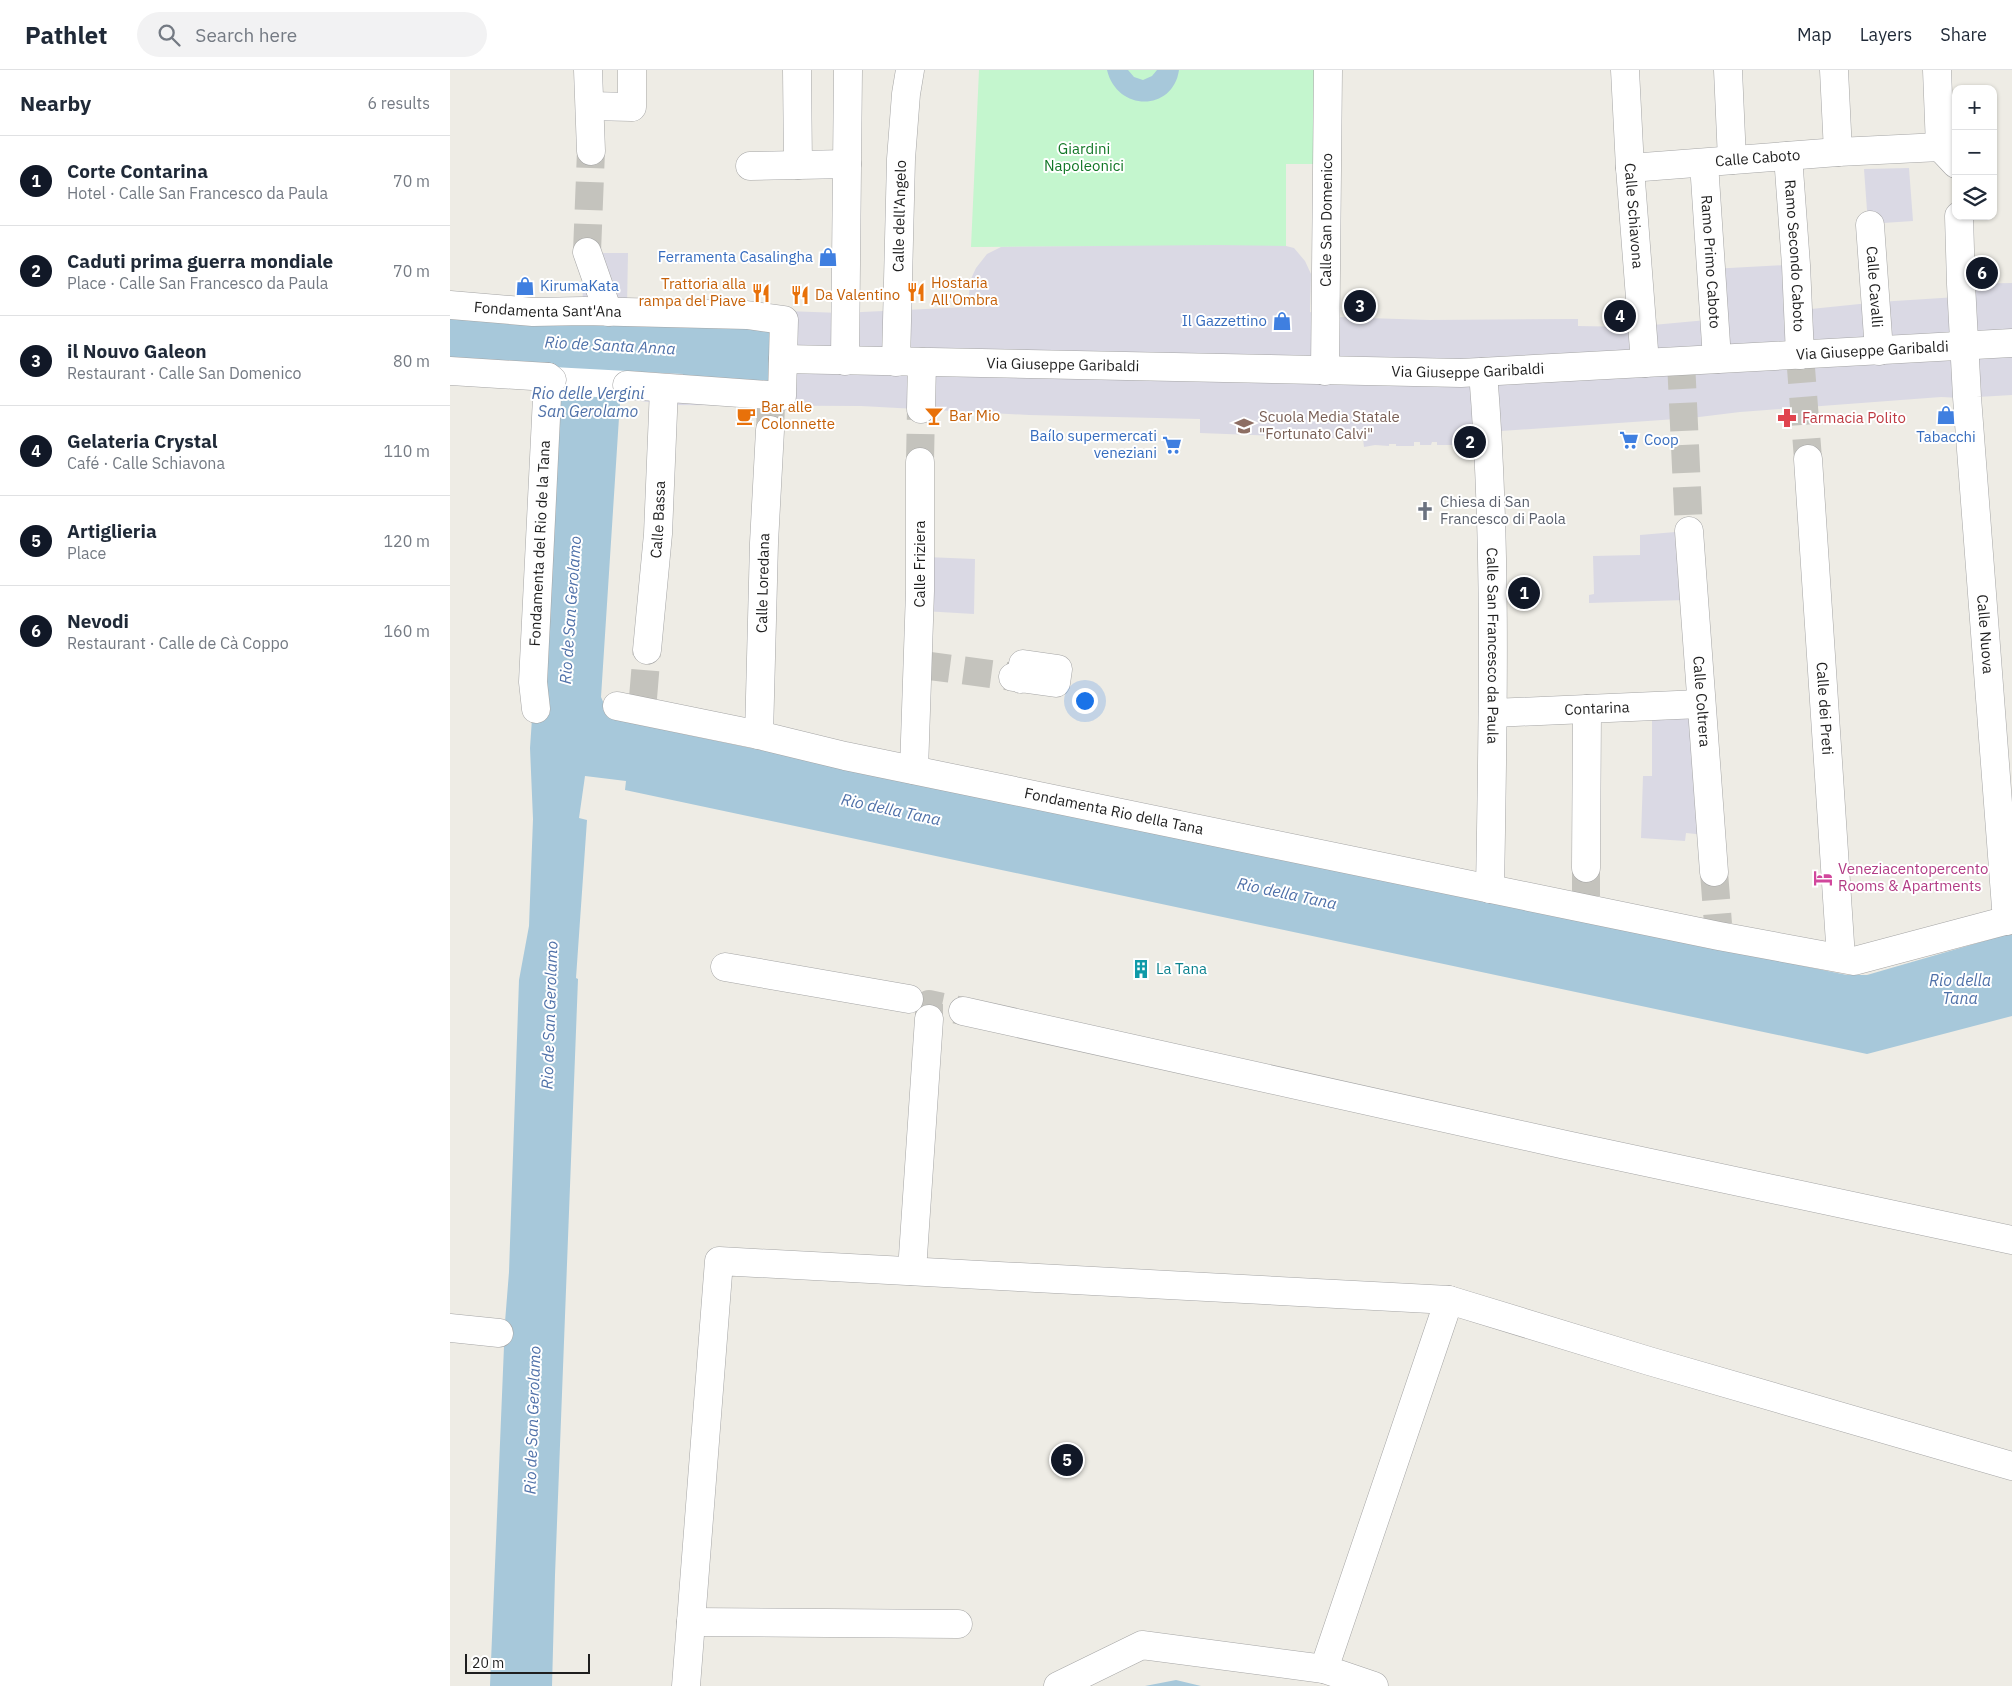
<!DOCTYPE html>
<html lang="en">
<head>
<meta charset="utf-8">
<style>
	:root { --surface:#fff; --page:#f2f2f3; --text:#1f2937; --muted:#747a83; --line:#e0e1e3; --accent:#111827 }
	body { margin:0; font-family:"IBM Plex Sans",sans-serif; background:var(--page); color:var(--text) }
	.controls { position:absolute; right:15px; top:15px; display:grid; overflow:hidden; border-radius:10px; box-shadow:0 1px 4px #0004 }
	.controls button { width:45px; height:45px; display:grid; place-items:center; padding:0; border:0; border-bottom:1px solid var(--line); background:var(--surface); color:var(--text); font:25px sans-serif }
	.scale { position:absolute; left:15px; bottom:12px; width:125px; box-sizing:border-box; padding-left:5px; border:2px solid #1e1e1e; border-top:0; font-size:14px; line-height:18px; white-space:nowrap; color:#1e1e1e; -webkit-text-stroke:4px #fff; paint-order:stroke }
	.you { position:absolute; left:634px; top:630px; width:18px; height:18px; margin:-12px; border:4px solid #fff; border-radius:50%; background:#1a73e8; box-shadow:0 0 0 8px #1a73e833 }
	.badge { display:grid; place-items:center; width:32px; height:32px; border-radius:50%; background:var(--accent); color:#fff; font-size:16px; font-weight:700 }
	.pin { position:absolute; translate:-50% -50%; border:2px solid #fff; box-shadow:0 1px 5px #0006 }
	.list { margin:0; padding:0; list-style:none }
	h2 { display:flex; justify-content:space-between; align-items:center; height:65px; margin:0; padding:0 20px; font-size:21px }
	h2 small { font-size:16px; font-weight:400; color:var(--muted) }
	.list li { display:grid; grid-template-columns:32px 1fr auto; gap:15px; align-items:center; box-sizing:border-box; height:90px; padding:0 20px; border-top:1px solid var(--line) }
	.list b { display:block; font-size:19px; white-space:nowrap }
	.list p { margin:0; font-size:16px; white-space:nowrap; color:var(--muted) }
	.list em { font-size:16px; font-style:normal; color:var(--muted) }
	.icon { flex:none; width:28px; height:28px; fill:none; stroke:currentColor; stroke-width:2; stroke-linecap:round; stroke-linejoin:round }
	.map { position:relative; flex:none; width:1562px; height:1616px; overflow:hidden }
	header { display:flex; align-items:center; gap:30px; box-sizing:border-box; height:70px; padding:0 25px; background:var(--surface); border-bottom:1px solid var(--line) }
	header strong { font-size:24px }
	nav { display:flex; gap:28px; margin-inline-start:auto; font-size:18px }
	.search { width:350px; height:45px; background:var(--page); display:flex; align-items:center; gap:12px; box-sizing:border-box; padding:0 18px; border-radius:28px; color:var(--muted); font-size:19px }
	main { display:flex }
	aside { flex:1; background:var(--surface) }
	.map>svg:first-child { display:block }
	.park { fill:#c4f6ce }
	.plaza { fill:#dad9e4 }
	.water { fill:#a7c8da }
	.pier { fill:#fff }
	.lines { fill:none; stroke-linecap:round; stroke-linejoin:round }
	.street-tunnel { stroke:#c4c3bd; stroke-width:28; stroke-dasharray:28 14; stroke-linecap:butt }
	.street-casing { stroke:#a5a5a5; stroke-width:29 }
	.street { stroke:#fff; stroke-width:28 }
	.labels { text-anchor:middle; stroke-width:4; stroke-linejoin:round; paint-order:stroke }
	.park-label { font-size:15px; fill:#117726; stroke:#fff }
	.street-label { font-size:15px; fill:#1e1e1e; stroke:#fff }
	.shop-label { font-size:15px; fill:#366cbe; stroke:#fff; text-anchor:end }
	.food-label { font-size:15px; fill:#c56008; stroke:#fff; text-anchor:start }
	.education-label { font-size:15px; fill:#785e54; stroke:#fff; text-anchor:start }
	.health-label { font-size:15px; fill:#be3a42; stroke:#fff; text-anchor:start }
	.worship-label { font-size:15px; fill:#5b616d; stroke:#fff; text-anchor:start }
	.hotel-label { font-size:15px; fill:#b23c85; stroke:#fff; text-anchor:start }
	.culture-label { font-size:15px; fill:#0d838f; stroke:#fff; text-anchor:start }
	.water-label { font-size:16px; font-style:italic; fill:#4f71a9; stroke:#fff }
</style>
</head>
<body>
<header>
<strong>Pathlet</strong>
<div class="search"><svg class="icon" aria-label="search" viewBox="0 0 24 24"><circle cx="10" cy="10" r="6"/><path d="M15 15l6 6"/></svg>Search here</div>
<nav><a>Map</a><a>Layers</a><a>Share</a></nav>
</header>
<main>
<aside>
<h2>Nearby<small>6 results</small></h2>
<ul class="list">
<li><span class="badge">1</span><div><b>Corte Contarina</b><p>Hotel · Calle San Francesco da Paula</p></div><em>70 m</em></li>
<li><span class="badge">2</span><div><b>Caduti prima guerra mondiale</b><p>Place · Calle San Francesco da Paula</p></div><em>70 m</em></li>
<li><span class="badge">3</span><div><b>il Nouvo Galeon</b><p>Restaurant · Calle San Domenico</p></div><em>80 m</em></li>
<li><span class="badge">4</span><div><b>Gelateria Crystal</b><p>Café · Calle Schiavona</p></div><em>110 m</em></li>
<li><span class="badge">5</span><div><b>Artiglieria</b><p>Place</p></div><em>120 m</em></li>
<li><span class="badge">6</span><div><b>Nevodi</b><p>Restaurant · Calle de Cà Coppo</p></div><em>160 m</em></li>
</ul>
</aside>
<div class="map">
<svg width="1562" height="1616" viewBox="0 0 1562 1616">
	<rect width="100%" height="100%" fill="#eeece5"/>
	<!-- park -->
	<path class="park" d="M 529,0 L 868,0 L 867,94 L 836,94 L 836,176 L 521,177 Z"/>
	<!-- plaza -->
	<g class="plaza">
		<path d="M 1459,98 L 1463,151 L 1418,154 L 1414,99 Z"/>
		<path d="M 768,175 L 836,176 L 844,178 L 855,191 L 861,204 L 860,242 L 886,247 L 980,250 L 1128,249 L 1128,256 L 1181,257 L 1257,250 L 1261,199 L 1336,195 L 1361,239 L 1429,232 L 1507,227 L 1514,214 L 1562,213 L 1562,325 L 1511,328 L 1491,327 L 1290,342 L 1241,348 L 1051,361 L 1051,372 L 1004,372 L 1004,375 L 987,375 L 987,372 L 982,372 L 981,375 L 970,375 L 970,372 L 964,372 L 964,376 L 946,376 L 946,374 L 939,374 L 939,376 L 925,375 L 914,377 L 913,369 L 750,363 L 750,349 L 579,345 L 411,336 L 219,335 L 176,329 L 177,301 L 233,304 L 232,313 L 336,241 L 391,243 L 518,237 L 520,211 L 526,198 L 537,184 L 551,177 Z"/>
		<path d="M 131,183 L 178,183 L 177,237 L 133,232 Z"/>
		<path d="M 1249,460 L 1235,530 L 1139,533 L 1139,525 L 1144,524 L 1143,486 L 1190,485 L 1190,465 Z"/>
		<path d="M 476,487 L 525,489 L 524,544 L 473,541 Z"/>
		<path d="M 1241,626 L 1266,766 L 1236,763 L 1235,771 L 1191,768 L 1193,706 L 1202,706 L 1202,647 Z"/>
	</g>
	<!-- water -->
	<g class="water">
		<path d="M 657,0 L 678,0 L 684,7 L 693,10 L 702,6 L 707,0 L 729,0 C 723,42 667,42 657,0 Z"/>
		<path d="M 0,241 L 323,255 L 319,311 L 257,307 L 232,314 L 233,304 L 172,301 L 151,627 L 157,641 L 171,651 L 1397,905 L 1417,905 L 1562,863 L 1562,946 L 1417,984 L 175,720 L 176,711 L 135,706 L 129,748 L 137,750 L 126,908 L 128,909 L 105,1505 L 102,1616 L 40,1616 L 55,1252 L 59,1202 L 69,910 L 79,856 L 83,749 L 80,678 L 106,297 L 0,291 Z"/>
		<path d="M 726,1610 L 751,1616 L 695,1616 Z"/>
	</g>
	<!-- pier -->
	<path class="pier" d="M 103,297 L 177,301 L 176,329 L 101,324 Z"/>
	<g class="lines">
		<!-- street-tunnel -->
		<g class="street-tunnel">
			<path d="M 137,182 L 141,81"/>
			<path d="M 1350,285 L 1358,389"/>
			<path d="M 1231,291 L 1239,461"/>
			<path d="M 320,360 L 321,335"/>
			<path d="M 470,392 L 471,339"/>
			<path d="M 472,595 L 563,607"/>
			<path d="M 193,628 L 197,580"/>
			<path d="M 1264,802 L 1268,854"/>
			<path d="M 1136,826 L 1136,798"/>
			<path d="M 479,949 L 479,934 L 513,941"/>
		</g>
		<!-- street casing -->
		<g class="street-casing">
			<g id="street">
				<path d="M 138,0 L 141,81"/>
				<path d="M 347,0 L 348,95"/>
				<path id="s1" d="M 1175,0 L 1180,98 L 1195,293"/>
				<path d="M 1278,0 L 1282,90"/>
				<path d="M 1384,0 L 1388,82"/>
				<path d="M 1487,0 L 1490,77 L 1506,94"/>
				<path d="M 140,36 L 182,37 L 182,0"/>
				<path id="s2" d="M 1338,86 L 1346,195 L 1350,285"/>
				<path id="s3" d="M 1254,93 L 1267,289"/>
				<path d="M 300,96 L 397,94"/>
				<path id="s4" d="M 1180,98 L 1388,82 L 1490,77"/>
				<path id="s5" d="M 1509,146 L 1511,214 L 1517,327 L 1557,851"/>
				<path id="s6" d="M 1420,155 L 1429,281"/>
				<path d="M 137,182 L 158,242"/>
				<path id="s7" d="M 0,235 L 83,242 L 134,241 L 297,245 L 334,250 L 332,326 L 177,315"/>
				<path id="s8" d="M 333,289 L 1011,303 L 1562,273"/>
				<path d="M 395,291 L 398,0"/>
				<path id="s9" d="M 446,292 L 451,89 L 456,24 L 460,0"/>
				<path d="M 0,301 L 98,307 L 102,310"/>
				<path id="s10" d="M 875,301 L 878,0"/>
				<path id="s11" d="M 1033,302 C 1047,473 1043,647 1040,819"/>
				<path d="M 471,339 L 472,292"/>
				<path id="s12" d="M 1358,389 L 1391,888"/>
				<path id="s13" d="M 1239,461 L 1264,802"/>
				<path id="s14" d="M 197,580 L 208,464 L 214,318"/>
				<path d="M 563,607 L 606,613 L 608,599 L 573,594 L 571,609"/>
				<path id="s15" d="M 167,636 L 309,665 L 395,686 L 1269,866 L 1404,891 L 1562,849"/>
				<path id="s16" d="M 86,639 L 83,612 L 98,307"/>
				<path id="s17" d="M 1043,643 L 1250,634"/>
				<path id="s18" d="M 309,665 L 314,473 L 320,360"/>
				<path id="s19" d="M 464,700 L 470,521 L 470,392"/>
				<path d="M 1136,798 L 1137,639"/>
				<path d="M 275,897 L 459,929"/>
				<path d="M 513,941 L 1116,1075 L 1562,1170"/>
				<path d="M 462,1201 L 479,949"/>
				<path d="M 0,1258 L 49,1263"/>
				<path d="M 241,1552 L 508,1554"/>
				<path d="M 236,1616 L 269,1191 L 999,1230 L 1199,1291 L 1562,1396"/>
				<path d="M 608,1616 L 692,1575 L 874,1599"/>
				<path d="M 924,1616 L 874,1599 L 999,1230"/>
			</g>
		</g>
		<!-- street -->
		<use href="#street" class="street"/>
	</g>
	<!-- icons -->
	<defs>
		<g id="shop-bare" transform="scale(1.5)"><path d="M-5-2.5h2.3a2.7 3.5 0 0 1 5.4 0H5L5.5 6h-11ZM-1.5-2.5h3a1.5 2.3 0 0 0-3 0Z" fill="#3f7fe0" stroke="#fff" stroke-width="2.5" paint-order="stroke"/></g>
		<g id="restaurant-bare" transform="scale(1.5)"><path d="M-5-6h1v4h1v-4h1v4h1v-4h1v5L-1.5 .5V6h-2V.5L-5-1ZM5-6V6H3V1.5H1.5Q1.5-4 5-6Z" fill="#e8710a" stroke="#fff" stroke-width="2.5" paint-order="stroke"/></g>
		<g id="cafe-bare" transform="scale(1.5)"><path d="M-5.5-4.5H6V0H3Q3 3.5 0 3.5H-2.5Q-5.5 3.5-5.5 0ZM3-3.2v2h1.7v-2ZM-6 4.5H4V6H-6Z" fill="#e8710a" stroke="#fff" stroke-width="2.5" paint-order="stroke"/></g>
		<g id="bar-bare" transform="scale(1.5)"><path d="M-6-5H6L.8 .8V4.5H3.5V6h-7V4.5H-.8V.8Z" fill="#e8710a" stroke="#fff" stroke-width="2.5" paint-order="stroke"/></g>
		<g id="pharmacy-bare" transform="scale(1.5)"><path d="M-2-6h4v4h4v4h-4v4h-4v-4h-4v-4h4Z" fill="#e0444e" stroke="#fff" stroke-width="2.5" paint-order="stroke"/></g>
		<g id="school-bare" transform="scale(1.5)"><path d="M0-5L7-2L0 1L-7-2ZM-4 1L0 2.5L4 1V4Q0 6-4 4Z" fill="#8d6e63" stroke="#fff" stroke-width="2.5" paint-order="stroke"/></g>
		<g id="supermarket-bare" transform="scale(1.5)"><path d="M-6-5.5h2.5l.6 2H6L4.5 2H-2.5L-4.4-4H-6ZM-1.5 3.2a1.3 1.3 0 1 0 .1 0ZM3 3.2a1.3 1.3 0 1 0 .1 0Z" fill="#3f7fe0" stroke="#fff" stroke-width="2.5" paint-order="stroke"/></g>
		<g id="church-bare" transform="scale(1.5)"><path d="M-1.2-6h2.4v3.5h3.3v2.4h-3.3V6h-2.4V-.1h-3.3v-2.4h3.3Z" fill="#6b7280" stroke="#fff" stroke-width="2.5" paint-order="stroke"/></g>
		<g id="hotel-bare" transform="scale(1.5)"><path d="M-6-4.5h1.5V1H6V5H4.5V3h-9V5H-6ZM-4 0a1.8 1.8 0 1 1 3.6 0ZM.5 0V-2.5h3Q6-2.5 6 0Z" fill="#d1479c" stroke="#fff" stroke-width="2.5" paint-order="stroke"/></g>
		<g id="building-bare" transform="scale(1.5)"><path d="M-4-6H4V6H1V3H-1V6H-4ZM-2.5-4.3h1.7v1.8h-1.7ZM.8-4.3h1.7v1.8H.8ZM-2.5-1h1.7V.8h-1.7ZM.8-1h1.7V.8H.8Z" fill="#0f9aa8" stroke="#fff" stroke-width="2.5" paint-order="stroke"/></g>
	</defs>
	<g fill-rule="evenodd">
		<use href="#shop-bare" x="378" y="187"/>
		<use href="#shop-bare" x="75" y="216"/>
		<use href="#restaurant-bare" x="466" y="222"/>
		<use href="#restaurant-bare" x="311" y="223"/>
		<use href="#restaurant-bare" x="350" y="225"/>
		<use href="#shop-bare" x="832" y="251"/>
		<use href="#shop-bare" x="1496" y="345"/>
		<use href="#cafe-bare" x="296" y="346"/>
		<use href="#bar-bare" x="484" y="346"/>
		<use href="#pharmacy-bare" x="1337" y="348"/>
		<use href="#school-bare" x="794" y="356"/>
		<use href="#supermarket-bare" x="1179" y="370"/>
		<use href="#supermarket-bare" x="722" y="375"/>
		<use href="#church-bare" x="975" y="441"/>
		<use href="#hotel-bare" x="1373" y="808"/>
		<use href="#building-bare" x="691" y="899"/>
	</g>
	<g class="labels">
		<!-- park labels -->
		<g class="park-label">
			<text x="634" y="84">Giardini<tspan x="634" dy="17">Napoleonici</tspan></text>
		</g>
		<!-- street labels -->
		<g class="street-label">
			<text dy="5" stroke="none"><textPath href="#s4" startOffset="128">Calle Caboto</textPath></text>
			<text dy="5" stroke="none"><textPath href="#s9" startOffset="146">Calle dell'Angelo</textPath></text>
			<text dy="5" stroke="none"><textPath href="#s1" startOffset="146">Calle Schiavona</textPath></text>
			<text dy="5" stroke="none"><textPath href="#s10" startOffset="151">Calle San Domenico</textPath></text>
			<text dy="5" stroke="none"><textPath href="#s2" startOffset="100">Ramo Secondo Caboto</textPath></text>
			<text dy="5" stroke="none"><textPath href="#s3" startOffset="99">Ramo Primo Caboto</textPath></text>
			<text dy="5" stroke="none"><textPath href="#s6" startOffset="62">Calle Cavalli</textPath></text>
			<text dy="5" stroke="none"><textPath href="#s7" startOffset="98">Fondamenta Sant'Ana</textPath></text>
			<text dy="5" stroke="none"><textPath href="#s8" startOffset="1090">Via Giuseppe Garibaldi</textPath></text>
			<text dy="5" stroke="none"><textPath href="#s8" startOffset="280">Via Giuseppe Garibaldi</textPath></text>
			<text dy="5" stroke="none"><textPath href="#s8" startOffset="685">Via Giuseppe Garibaldi</textPath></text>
			<text dy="5" stroke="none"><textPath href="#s14" startOffset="131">Calle Bassa</textPath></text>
			<text dy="5" stroke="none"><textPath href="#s16" startOffset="166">Fondamenta del Rio de la Tana</textPath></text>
			<text dy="5" stroke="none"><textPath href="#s19" startOffset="206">Calle Friziera</textPath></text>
			<text dy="5" stroke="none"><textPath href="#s18" startOffset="152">Calle Loredana</textPath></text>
			<text dy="5" stroke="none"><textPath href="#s5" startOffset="419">Calle Nuova</textPath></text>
			<text dy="5" stroke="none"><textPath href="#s11" startOffset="274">Calle San Francesco da Paula</textPath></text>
			<text dy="5" stroke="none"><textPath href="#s13" startOffset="171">Calle Coltrera</textPath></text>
			<text dy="5" stroke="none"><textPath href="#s17" startOffset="104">Contarina</textPath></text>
			<text dy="5" stroke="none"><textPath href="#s12" startOffset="250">Calle dei Preti</textPath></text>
			<text dy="5" stroke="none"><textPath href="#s15" startOffset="508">Fondamenta Rio della Tana</textPath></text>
		</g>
		<!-- shop labels -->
		<g class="shop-label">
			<text x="363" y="192">Ferramenta Casalingha</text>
			<text x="90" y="221" text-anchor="start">KirumaKata</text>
			<text x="817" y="256">Il Gazzettino</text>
			<text x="707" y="371">Baílo supermercati<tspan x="707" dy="17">veneziani</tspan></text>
			<text x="1496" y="372" text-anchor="middle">Tabacchi</text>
			<text x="1194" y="375" text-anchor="start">Coop</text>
		</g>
		<!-- food labels -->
		<g class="food-label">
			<text x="481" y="218">Hostaria<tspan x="481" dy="17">All'Ombra</tspan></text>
			<text x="296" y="219" text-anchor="end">Trattoria alla<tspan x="296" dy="17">rampa del Piave</tspan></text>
			<text x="365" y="230">Da Valentino</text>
			<text x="311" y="342">Bar alle<tspan x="311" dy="17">Colonnette</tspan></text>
			<text x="499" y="351">Bar Mio</text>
		</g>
		<!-- education labels -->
		<g class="education-label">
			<text x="809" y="352">Scuola Media Statale<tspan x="809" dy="17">"Fortunato Calvi"</tspan></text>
		</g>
		<!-- health labels -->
		<g class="health-label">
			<text x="1352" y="353">Farmacia Polito</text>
		</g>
		<!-- worship labels -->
		<g class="worship-label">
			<text x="990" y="437">Chiesa di San<tspan x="990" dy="17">Francesco di Paola</tspan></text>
		</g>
		<!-- hotel labels -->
		<g class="hotel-label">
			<text x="1388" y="804">Veneziacentopercento<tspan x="1388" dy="17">Rooms &amp; Apartments</tspan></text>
		</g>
		<!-- culture labels -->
		<g class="culture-label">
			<text x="706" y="904">La Tana</text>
		</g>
		<!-- water labels -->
		<g class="water-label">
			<text transform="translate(160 275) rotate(3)" y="6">Rio de Santa Anna</text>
			<text x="138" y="329">Rio delle Vergini<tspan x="138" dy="18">San Gerolamo</tspan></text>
			<text transform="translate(120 540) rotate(-86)" y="6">Rio de San Gerolamo</text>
			<text transform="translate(441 739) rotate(12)" y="6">Rio della Tana</text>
			<text transform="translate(837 823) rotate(12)" y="6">Rio della Tana</text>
			<text x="1510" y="916">Rio della<tspan x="1510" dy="18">Tana</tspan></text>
			<text transform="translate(99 945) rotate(-88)" y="6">Rio de San Gerolamo</text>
			<text transform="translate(82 1350) rotate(-88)" y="6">Rio de San Gerolamo</text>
		</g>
	</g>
</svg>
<div class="controls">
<button>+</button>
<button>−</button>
<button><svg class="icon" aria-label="layers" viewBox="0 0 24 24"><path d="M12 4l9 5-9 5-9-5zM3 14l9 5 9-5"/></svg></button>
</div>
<div class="scale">20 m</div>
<div class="you"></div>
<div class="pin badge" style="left:1074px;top:523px">1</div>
<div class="pin badge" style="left:1020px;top:372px">2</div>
<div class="pin badge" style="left:910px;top:236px">3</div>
<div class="pin badge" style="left:1170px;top:246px">4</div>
<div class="pin badge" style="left:617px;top:1390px">5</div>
<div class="pin badge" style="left:1532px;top:203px">6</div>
</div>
</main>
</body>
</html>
